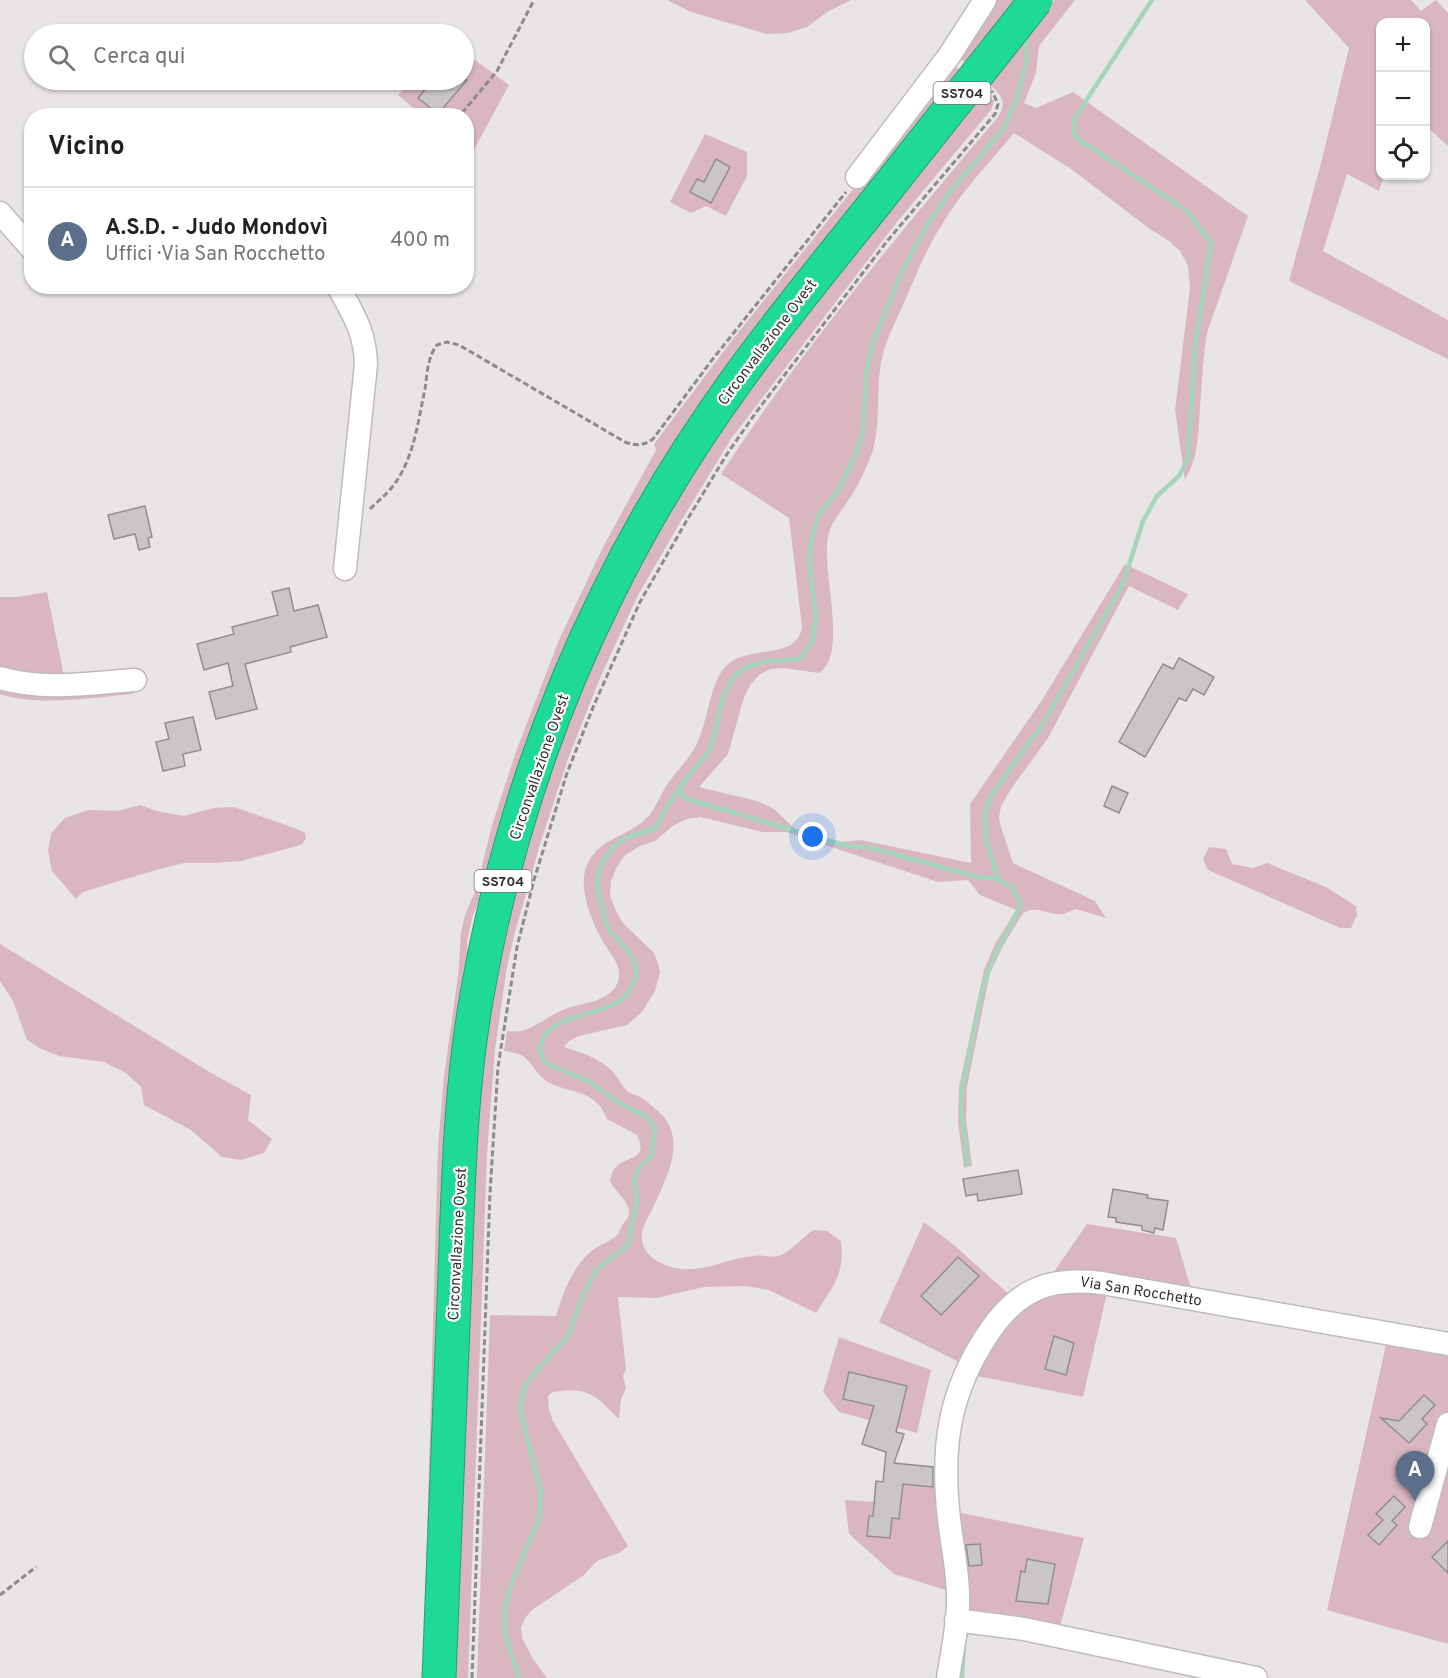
<!DOCTYPE html>
<html lang="it">
<head>
<meta charset="utf-8">
<style>
	:root { --surface:#fff; --page:#f6f6f6; --text:#202124; --muted:#757577; --line:#e0e0e0; --accent:#346b51 }
	body { margin:0; font-family:Overpass,sans-serif; background:var(--page); color:var(--text) }
	.controls { position:absolute; right:18px; top:18px; display:grid; overflow:hidden; border-radius:12px; box-shadow:0 2px 4px #0004 }
	.controls button { width:54px; height:54px; display:grid; place-items:center; padding:0; border:0; border-bottom:2px solid var(--line); background:var(--surface); color:var(--text); font:30px sans-serif }
	.you { position:absolute; left:813px; top:837px; width:21px; height:21px; margin:-15px; border:4px solid #fff; border-radius:50%; background:#1a73e8; box-shadow:0 0 0 9px #1a73e833 }
	.badge { display:grid; place-items:center; width:39px; height:39px; border-radius:50%; background:var(--accent); color:#fff; font-size:20px; font-weight:700 }
	.pin { position:absolute; translate:-50% -50px; filter:drop-shadow(0 2px 3px #0008) }
	.pin::after { content:''; position:absolute; top:32px; width:21px; height:18px; background:inherit; clip-path:polygon(0 0,100% 0,50% 100%) }
	.list { margin:0; padding:0; list-style:none }
	h2 { display:flex; justify-content:space-between; align-items:center; height:78px; margin:0; padding:0 24px; font-size:26px }
	h2 small { font-size:20px; font-weight:400; color:var(--muted) }
	.list li { display:grid; grid-template-columns:39px 1fr auto; gap:18px; align-items:center; box-sizing:border-box; height:108px; padding:0 24px; border-top:2px solid var(--line) }
	.list b { display:block; font-size:22px; white-space:nowrap }
	.list p { margin:0; font-size:20px; white-space:nowrap; color:var(--muted) }
	.list em { font-size:20px; font-style:normal; color:var(--muted) }
	.icon { flex:none; width:33px; height:33px; fill:none; stroke:currentColor; stroke-width:2; stroke-linecap:round; stroke-linejoin:round }
	.map { position:relative; flex:none; width:1448px; height:1678px; overflow:hidden }
	.search { position:absolute; background:var(--surface); box-shadow:0 2px 4px #0004; left:24px; top:24px; width:450px; height:66px; display:flex; align-items:center; gap:15px; box-sizing:border-box; padding:0 21px; border-radius:33px; color:var(--muted); font-size:22px }
	.panel { position:absolute; background:var(--surface); box-shadow:0 2px 4px #0004; left:24px; top:108px; width:450px; height:186px; border-radius:24px }
	.map>svg:first-child { display:block }
	.green { fill:#dab7c0 }
	.lines { fill:none; stroke-linecap:round; stroke-linejoin:round }
	.stream { stroke:#a5d5bb; stroke-width:4.5 }
	.building { fill:#cac6c7; stroke:#928e8f; stroke-width:1.5 }
	.minor-casing { stroke:#bfbbbc; stroke-width:25 }
	.highway-casing { stroke:#269f73; stroke-width:35 }
	.path { stroke:#8d8a8b; stroke-width:3; stroke-dasharray:6 3; stroke-linecap:butt }
	.minor { stroke:#fff; stroke-width:22 }
	.highway { stroke:#1fda96; stroke-width:33 }
	.highway-bridge-casing { stroke:#269f73; stroke-width:35; stroke-linecap:butt }
	.highway-bridge { stroke:#1fda96; stroke-width:33 }
	.labels { text-anchor:middle; stroke-width:4.5; stroke-linejoin:round; paint-order:stroke }
	.shield { fill:#fff; stroke:#707070; stroke-width:1.5 }
	.shield-label { font-size:14px; font-weight:bold; fill:#333232 }
	.street-label { font-size:15px; fill:#333232; stroke:#fff }
</style>
</head>
<body>
<div class="map">
<svg width="1448" height="1678" viewBox="0 0 1448 1678">
	<rect width="100%" height="100%" fill="#e9e5e6"/>
	<!-- green -->
	<g class="green">
		<path d="M 667,0 L 851,0 L 827,12 L 807,27 L 788,33 L 767,34 L 691,12 Z"/>
		<path d="M 993,0 L 1017,0 L 967,64 L 956,55 Z"/>
		<path d="M 1054,0 L 1075,0 L 1039,46 L 1036,73 L 1024,103 L 1036,108 L 1073,92 L 1248,216 L 1207,333 C 1203,357 1202,383 1200,408 C 1198,434 1199,456 1185,480 L 1175,410 L 1190,288 L 1188,266 L 1180,251 L 1169,241 L 1150,229 L 1071,169 L 1014,133 C 989,163 961,192 941,226 C 926,250 915,277 904,303 C 896,321 886,339 882,358 C 875,389 882,422 872,453 C 866,468 859,485 850,498 C 842,511 831,521 828,537 C 821,570 849,654 819,673 L 782,668 L 771,669 L 760,674 L 751,684 L 744,697 L 728,754 L 699,787 L 757,801 L 774,809 L 794,828 L 841,842 L 861,840 L 971,863 L 970,804 L 1042,700 L 1125,564 L 1188,594 L 1178,610 L 1129,586 L 1048,738 L 1011,789 L 1001,806 L 999,818 L 1002,830 L 1013,863 L 1095,901 L 1106,918 L 1076,909 L 1063,914 L 1055,914 L 1038,910 L 1030,910 L 1023,913 L 1003,946 L 990,973 L 967,1087 L 966,1119 L 972,1166 L 964,1168 L 958,1122 L 959,1087 L 984,970 L 995,944 L 1016,910 L 980,895 L 968,880 L 938,882 L 786,832 L 763,832 L 700,817 L 687,819 L 674,825 L 655,841 L 640,846 L 624,856 L 616,869 L 611,881 L 610,896 L 616,911 L 623,923 L 654,953 L 658,963 L 660,972 L 655,991 L 642,1012 L 627,1025 L 579,1036 L 569,1041 L 564,1047 C 582,1053 598,1057 612,1071 C 618,1077 621,1084 626,1090 C 630,1094 637,1095 642,1098 C 649,1103 657,1110 663,1116 C 687,1143 664,1183 652,1210 C 647,1220 641,1227 642,1240 C 643,1249 649,1256 657,1261 C 693,1281 719,1259 754,1256 C 766,1254 774,1260 785,1253 C 795,1247 803,1237 813,1230 L 827,1231 L 841,1241 C 845,1275 833,1286 816,1313 L 769,1290 L 746,1286 L 704,1287 L 656,1298 L 618,1297 L 626,1369 L 623,1376 L 626,1388 L 621,1399 L 619,1419 C 599,1400 591,1387 561,1391 C 555,1392 553,1391 548,1396 L 549,1410 L 553,1421 L 628,1546 L 621,1552 L 597,1561 L 584,1575 L 532,1610 L 525,1618 L 521,1628 L 522,1638 L 533,1659 L 547,1678 L 477,1678 L 490,1315 L 556,1316 C 563,1293 571,1271 588,1254 C 597,1245 608,1243 616,1236 C 620,1233 620,1228 623,1224 C 626,1220 629,1218 629,1213 C 629,1200 615,1192 610,1181 C 611,1176 612,1171 616,1167 C 628,1155 649,1161 637,1135 L 607,1119 C 596,1090 573,1094 550,1083 C 537,1077 533,1063 523,1056 C 518,1053 510,1052 504,1051 L 507,1031 C 530,1035 544,1017 565,1009 C 579,1004 599,1003 611,992 C 618,986 621,976 618,967 C 615,958 607,949 602,940 C 590,918 575,882 590,859 C 604,836 636,834 651,813 C 658,803 662,791 669,782 C 679,768 692,756 698,741 C 708,720 710,681 727,665 C 749,644 797,661 802,627 L 789,518 L 721,474 C 803,348 900,232 998,117 C 1007,103 1002,95 990,85 Z"/>
		<path d="M 1305,0 L 1411,0 L 1421,11 L 1436,0 L 1448,13 L 1448,146 L 1426,126 L 1426,22 L 1380,22 L 1380,176 L 1384,176 L 1379,191 L 1347,174 L 1323,251 L 1448,320 L 1448,359 L 1289,281 L 1321,163 L 1349,48 Z"/>
		<path d="M 464,52 L 509,85 L 470,157 L 467,154 L 466,116 L 421,115 L 398,95 L 413,80 L 464,80 Z"/>
		<path d="M 950,62 L 961,71 L 723,377 L 473,915 L 467,942 L 469,969 L 423,1678 L 438,1146 L 444,1076 L 458,976 L 461,933 L 465,915 L 476,889 L 493,822 L 517,749 L 559,640 L 603,547 L 656,450 L 654,444 L 733,339 L 866,173 Z"/>
		<path d="M 985,91 L 994,101 L 991,110 L 897,222 L 731,439 L 678,526 L 637,597 L 600,678 L 568,759 L 541,841 L 515,932 L 507,967 L 495,1049 L 487,1153 L 468,1678 L 454,1678 L 476,1112 L 499,947 L 554,755 L 630,578 L 730,410 Z"/>
		<path d="M 705,134 L 747,152 L 747,176 L 726,216 L 706,206 L 691,213 L 670,202 Z"/>
		<path d="M 47,592 L 65,681 L 0,674 L 0,597 L 16,597 Z"/>
		<path d="M 0,684 L 132,685 L 134,694 C 95,697 36,707 0,694 Z"/>
		<path d="M 140,805 L 157,811 L 184,816 L 213,808 L 234,807 L 295,828 L 305,833 L 306,839 L 301,845 L 241,861 L 216,863 L 184,863 L 156,870 L 83,892 L 76,899 L 52,871 L 48,851 L 51,833 L 65,818 L 88,810 L 117,811 Z"/>
		<path d="M 1209,847 L 1226,849 L 1232,864 L 1253,868 L 1267,863 L 1326,887 L 1356,906 L 1357,915 L 1351,928 L 1340,928 L 1208,870 L 1203,859 Z"/>
		<path d="M 0,944 L 213,1074 L 251,1095 L 248,1120 L 272,1139 L 264,1153 L 241,1160 L 222,1157 L 191,1130 L 144,1105 L 141,1087 L 126,1073 L 104,1062 L 59,1056 L 41,1049 L 27,1040 L 13,1001 L 0,981 Z"/>
		<path d="M 924,1222 L 955,1246 L 1011,1296 L 961,1363 L 879,1322 Z"/>
		<path d="M 1087,1224 L 1176,1238 L 1192,1292 L 1051,1276 Z"/>
		<path d="M 1108,1289 L 1083,1397 L 972,1375 L 1001,1327 L 1038,1294 Z"/>
		<path d="M 839,1337 L 931,1370 L 917,1433 L 839,1412 L 823,1392 Z"/>
		<path d="M 1387,1340 L 1448,1351 L 1448,1644 L 1327,1610 Z"/>
		<path d="M 903,1484 L 937,1487 L 952,1592 L 894,1574 L 849,1534 L 845,1500 L 874,1502 L 873,1516 L 867,1536 L 890,1538 L 892,1518 L 899,1519 Z"/>
		<path d="M 957,1512 L 1084,1538 L 1059,1630 L 964,1615 Z"/>
	</g>
	<g class="lines">
		<!-- stream -->
		<g class="stream">
			<path d="M 678,789 L 687,799 L 847,846 L 867,847 L 978,877 L 998,879 L 1011,886 L 1021,905 L 995,955 L 983,986 L 963,1085 L 961,1105 L 967,1164"/>
			<path d="M 998,879 L 986,839 L 985,813 L 992,794 L 1044,722 L 1123,584 L 1143,521 L 1157,496 L 1179,476 L 1188,459 L 1195,349 L 1211,243 L 1187,211 L 1074,136 L 1074,119 L 1152,0"/>
			<path d="M 519,1678 L 505,1634 L 505,1607 L 513,1580 L 539,1519 L 541,1492 L 520,1409 L 524,1388 L 537,1370 L 568,1336 L 583,1295 L 597,1269 L 628,1245 L 637,1199 L 634,1180 L 639,1168 L 652,1155 L 655,1128 L 646,1116 L 617,1102 L 590,1082 L 545,1063 L 539,1048 C 541,1044 543,1038 545,1035 C 567,1007 625,1019 635,979 C 641,956 619,945 609,929 C 605,923 604,913 602,907 C 599,897 596,885 598,875 C 601,860 615,842 629,837 C 637,833 647,831 655,829 C 665,808 676,792 690,774 C 696,766 705,758 710,749 C 716,736 717,722 720,709 C 732,659 757,662 800,659 L 812,642 L 816,619 L 809,560 L 812,537 L 818,516 L 839,489 L 856,454 L 863,432 L 866,374 L 873,341 L 905,265 L 929,222 L 949,193 L 1004,128 L 1018,95 L 1027,59 L 1026,35"/>
			<path d="M 962,1678 L 964,1645"/>
		</g>
	</g>
	<!-- building -->
	<g class="building">
		<path d="M 433,80 L 467,80 L 438,114 L 418,98 Z"/>
		<path d="M 716,159 L 730,167 L 711,203 L 690,192 L 697,179 L 704,182 Z"/>
		<path d="M 145,506 L 152,537 L 148,538 L 150,547 L 139,550 L 135,534 L 114,539 L 108,515 Z"/>
		<path d="M 289,588 L 294,611 L 318,605 L 327,637 L 290,647 L 291,652 L 245,664 L 257,709 L 216,719 L 209,692 L 233,686 L 228,663 L 204,670 L 197,644 L 234,634 L 232,627 L 278,615 L 272,592 Z"/>
		<path d="M 1179,658 L 1214,677 L 1204,695 L 1193,689 L 1186,701 L 1179,698 L 1145,757 L 1119,742 L 1163,664 L 1173,669 Z"/>
		<path d="M 193,717 L 201,750 L 183,754 L 185,766 L 163,771 L 156,742 L 169,739 L 165,723 Z"/>
		<path d="M 1112,786 L 1128,793 L 1119,813 L 1104,806 Z"/>
		<path d="M 1018,1170 L 1022,1194 L 978,1201 L 977,1194 L 966,1196 L 963,1179 Z"/>
		<path d="M 1113,1189 L 1148,1195 L 1147,1198 L 1168,1201 L 1163,1230 L 1155,1228 L 1154,1233 L 1142,1230 L 1142,1226 L 1116,1222 L 1116,1218 L 1108,1217 Z"/>
		<path d="M 958,1257 L 979,1276 L 941,1315 L 921,1296 Z"/>
		<path d="M 1054,1336 L 1074,1343 L 1066,1375 L 1045,1369 Z"/>
		<path d="M 849,1372 L 907,1386 L 896,1432 L 904,1434 L 894,1463 L 933,1467 L 933,1487 L 903,1484 L 899,1519 L 892,1518 L 890,1538 L 867,1536 L 869,1516 L 873,1516 L 876,1481 L 883,1482 L 886,1452 L 862,1444 L 874,1406 L 843,1399 Z"/>
		<path d="M 1424,1395 L 1435,1405 L 1422,1419 L 1427,1424 L 1409,1443 L 1381,1418 L 1399,1421 Z"/>
		<path d="M 1394,1496 L 1405,1507 L 1392,1521 L 1397,1525 L 1379,1545 L 1368,1535 L 1383,1520 L 1376,1514 Z"/>
		<path d="M 1448,1541 L 1448,1573 L 1432,1557 Z"/>
		<path d="M 980,1544 L 982,1565 L 969,1566 L 966,1545 Z"/>
		<path d="M 1027,1559 L 1055,1564 L 1048,1604 L 1016,1601 L 1021,1571 L 1025,1572 Z"/>
	</g>
	<g class="lines">
		<!-- minor casing -->
		<g class="minor-casing">
			<g id="minor">
				<path d="M 857,177 L 949,56 L 985,0"/>
				<path d="M 0,213 L 32,249"/>
				<path d="M 338,286 C 353,314 365,331 366,364 L 345,569"/>
				<path d="M 0,678 C 44,691 91,683 135,680"/>
				<path d="M 1420,1527 L 1448,1424"/>
				<path d="M 956,1620 L 1024,1629 L 1256,1678"/>
				<path d="M 948,1678 C 952,1651 959,1623 958,1596 C 958,1571 952,1545 949,1519 C 941,1448 948,1393 989,1332 C 1019,1288 1050,1277 1102,1283 L 1448,1344"/>
			</g>
		</g>
		<!-- highway casing -->
		<g class="highway-casing">
			<path id="highway" d="M 439,1678 C 444,1552 449,1426 454,1300 C 458,1198 459,1095 477,995 C 501,858 544,722 606,597 C 643,521 689,446 739,377 C 786,312 838,250 888,187"/>
		</g>
		<!-- path -->
		<g class="path">
			<path d="M 462,113 L 497,71 L 534,0"/>
			<path d="M 370,509 C 378,501 387,494 393,486 C 414,459 418,421 425,389 C 427,374 428,356 437,345 L 447,342 L 459,345 L 625,442 C 636,446 643,446 653,439 L 712,360 L 846,192"/>
			<path d="M 0,1595 L 36,1567"/>
			<path d="M 472,1678 L 490,1193 L 498,1067 L 517,947 L 534,880 L 567,773 L 594,705 L 640,602 L 687,520 L 727,454 L 757,411 L 888,240 L 995,114 L 998,104 L 992,91"/>
		</g>
		<!-- minor -->
		<use href="#minor" class="minor"/>
		<!-- highway -->
		<use href="#highway" class="highway"/>
		<!-- highway-bridge casing -->
		<g class="highway-bridge-casing">
			<path id="highway-bridge" d="M 888,187 L 1036,0"/>
		</g>
		<!-- highway-bridge -->
		<use href="#highway-bridge" class="highway-bridge"/>
	</g>
	<g class="labels">
		<!-- shield labels -->
		<g class="shield">
			<rect x="933.5" y="82" width="57" height="22" rx="4.5"/>
			<rect x="474.5" y="870" width="57" height="22" rx="4.5"/>
		</g>
		<g class="shield-label">
			<text x="962" y="98">SS704</text>
			<text x="503" y="886">SS704</text>
		</g>
		<!-- street labels -->
		<g class="street-label">
			<text transform="translate(767 342) rotate(-53)" y="5">Circonvallazione Ovest</text>
			<text transform="translate(539 767) rotate(-71)" y="5">Circonvallazione Ovest</text>
			<text transform="translate(457 1244) rotate(-87)" y="5">Circonvallazione Ovest</text>
			<text transform="translate(1141 1291) rotate(9)" y="5">Via San Rocchetto</text>
		</g>
	</g>
</svg>
<div class="controls">
<button>+</button>
<button>−</button>
<button><svg class="icon" aria-label="locate" viewBox="0 0 24 24"><circle cx="12" cy="12" r="6"/><path d="M12 2v4M12 18v4M2 12h4M18 12h4"/></svg></button>
</div>
<div class="you"></div>
<div class="pin badge" style="left:1415px;top:1501px;background:#5c6f8a">A</div>
<div class="search"><svg class="icon" aria-label="search" viewBox="0 0 24 24"><circle cx="10" cy="10" r="6"/><path d="M15 15l6 6"/></svg>Cerca qui</div>
<section class="panel">
<h2>Vicino<small></small></h2>
<ul class="list">
<li><span class="badge" style="background:#5c6f8a">A</span><div><b>A.S.D. - Judo Mondovì</b><p>Uffici · Via San Rocchetto</p></div><em>400 m</em></li>
</ul>
</section>
</div>
</body>
</html>
